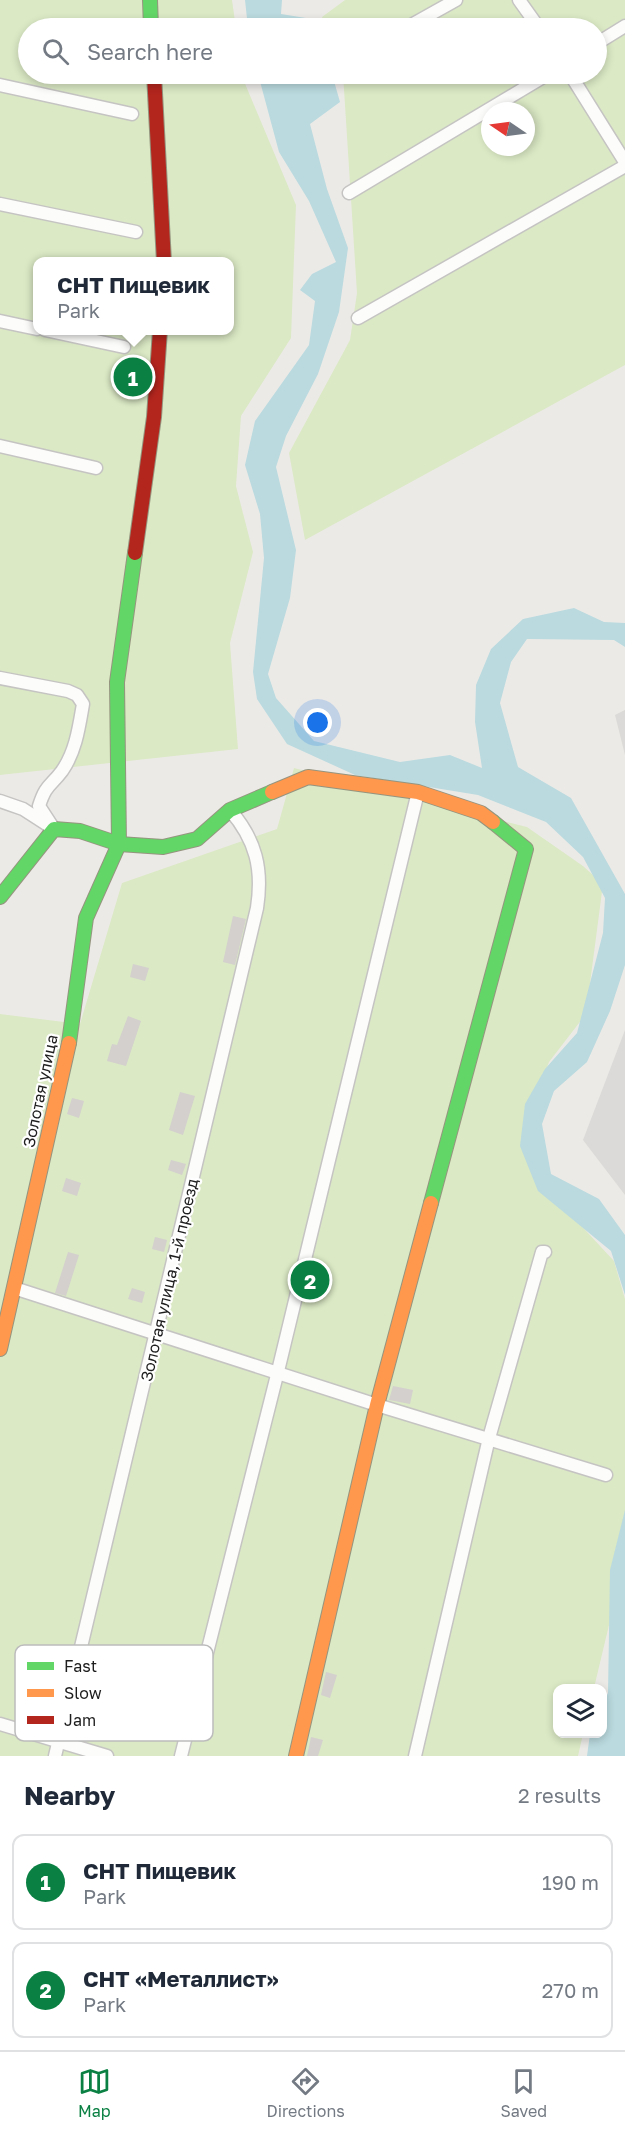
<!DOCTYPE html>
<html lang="en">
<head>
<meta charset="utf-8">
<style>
	:root { --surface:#fff; --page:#f2f2f3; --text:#1f2937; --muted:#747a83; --line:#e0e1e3; --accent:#0b8043 }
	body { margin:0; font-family:"Golos Text",sans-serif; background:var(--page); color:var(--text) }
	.controls { position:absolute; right:18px; bottom:18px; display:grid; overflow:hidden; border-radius:12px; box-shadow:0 3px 9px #0003 }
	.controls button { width:54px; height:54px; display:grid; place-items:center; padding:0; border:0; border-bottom:2px solid var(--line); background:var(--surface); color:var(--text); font:30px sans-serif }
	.compass { position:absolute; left:481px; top:102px; width:54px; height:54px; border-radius:50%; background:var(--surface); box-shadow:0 3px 9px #0003; rotate:283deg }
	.you { position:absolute; left:318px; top:723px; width:21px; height:21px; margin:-15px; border:4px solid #fff; border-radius:50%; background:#1a73e8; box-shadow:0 0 0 9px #1a73e833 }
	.badge { display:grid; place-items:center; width:39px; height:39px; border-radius:50%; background:var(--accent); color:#fff; font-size:20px; font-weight:700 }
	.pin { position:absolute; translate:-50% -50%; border:3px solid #fff; box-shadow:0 2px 6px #0006 }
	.popup { position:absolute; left:33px; top:257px; width:201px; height:78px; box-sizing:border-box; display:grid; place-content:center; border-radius:12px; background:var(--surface); filter:drop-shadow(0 2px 4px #0005); font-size:20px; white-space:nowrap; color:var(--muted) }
	.popup b { font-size:22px; color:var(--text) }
	.popup::after { content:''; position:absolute; left:50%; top:100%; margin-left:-12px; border:12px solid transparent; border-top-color:var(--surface) }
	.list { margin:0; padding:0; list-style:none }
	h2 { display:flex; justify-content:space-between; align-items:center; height:78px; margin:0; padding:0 24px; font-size:26px }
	h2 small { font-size:20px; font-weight:400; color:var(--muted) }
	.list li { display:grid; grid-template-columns:39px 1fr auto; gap:18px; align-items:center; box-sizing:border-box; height:96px; margin:0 12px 12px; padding:0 12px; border:2px solid var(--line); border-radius:12px }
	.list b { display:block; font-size:22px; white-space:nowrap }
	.list p { margin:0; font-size:20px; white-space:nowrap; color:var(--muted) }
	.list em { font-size:20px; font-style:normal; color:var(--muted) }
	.icon { flex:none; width:33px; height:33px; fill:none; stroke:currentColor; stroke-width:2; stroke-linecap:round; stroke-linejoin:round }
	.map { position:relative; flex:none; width:625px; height:1756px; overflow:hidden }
	.search { position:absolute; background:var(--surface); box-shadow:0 3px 9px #0003; left:18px; right:18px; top:18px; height:66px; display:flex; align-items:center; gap:15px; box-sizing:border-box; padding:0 21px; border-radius:33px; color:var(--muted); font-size:22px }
	.sheet { height:294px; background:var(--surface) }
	nav { display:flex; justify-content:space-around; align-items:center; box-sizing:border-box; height:84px; border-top:2px solid var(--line); background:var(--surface); font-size:16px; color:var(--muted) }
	nav a { display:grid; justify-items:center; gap:3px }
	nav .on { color:var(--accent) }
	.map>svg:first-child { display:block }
	.residential { fill:#dbdad8 }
	.grass { fill:#dbe9c5; fill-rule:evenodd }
	.water { fill:#badadf }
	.building { fill:#d3d0cd }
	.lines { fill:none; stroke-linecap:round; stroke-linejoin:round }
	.street-casing { stroke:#c5c4c3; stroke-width:15 }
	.fast-casing { stroke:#95957f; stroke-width:16 }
	.slow-casing { stroke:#95957f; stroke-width:16 }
	.jam-casing { stroke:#95957f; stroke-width:16 }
	.street { stroke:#fcfcfb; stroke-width:12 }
	.fast { stroke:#63d668; stroke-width:14 }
	.slow { stroke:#ff974d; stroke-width:14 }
	.jam { stroke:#b3261e; stroke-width:14 }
	.labels { text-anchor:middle; stroke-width:4.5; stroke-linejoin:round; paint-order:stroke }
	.street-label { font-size:16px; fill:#1e1e1e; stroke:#fff }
	.key { fill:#fff; stroke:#bcbcbc; stroke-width:1.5 }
	.key-label { font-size:16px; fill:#1e1e1e }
</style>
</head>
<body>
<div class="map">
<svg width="625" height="1756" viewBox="0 0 625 1756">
	<rect width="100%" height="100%" fill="#eceae7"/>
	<!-- residential -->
	<g class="residential">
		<path d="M 625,710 L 625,755 L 615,715 Z"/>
		<path d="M 625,1030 L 625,1195 L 583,1140 Z"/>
	</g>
	<!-- grass -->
	<g class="grass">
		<path d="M 0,0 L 232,0 L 236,28 L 28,28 L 28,74 L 241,74 L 296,205 L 291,338 L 241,416 L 236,486 L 253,552 L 230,643 L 238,749 L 0,775 ZM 37,262 L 229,262 L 229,330 L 37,330 Z"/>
		<path d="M 345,0 L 625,0 L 625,365 L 305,540 L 289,453 L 350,340 L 357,293 L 343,74 L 596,74 L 596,28 L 326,28 L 322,17 ZM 490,111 L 526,111 L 526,147 L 490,147 Z"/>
		<path d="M 294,768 L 527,827 L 583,866 L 603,884 L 586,1014 L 549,1062 L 525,1126 L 562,1205 L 614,1261 L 625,1299 L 625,1558 L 594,1688 L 558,1688 L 558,1734 L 583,1734 L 578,1756 L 0,1756 L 0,1014 L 80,1024 L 122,883 L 277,829 Z"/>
	</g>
	<!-- water -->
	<g class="water">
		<path d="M 245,0 L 282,0 L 281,14 L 306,18 L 314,28 L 248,28 Z"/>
		<path d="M 258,74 L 332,74 L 340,102 L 310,124 L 327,189 L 348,248 L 339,312 L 318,374 L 286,436 L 276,467 L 296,550 L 290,598 L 268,674 L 276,698 L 314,741 L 400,762 L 450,755 L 482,768 L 475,722 L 476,685 L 491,649 L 523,619 L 574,608 L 604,622 L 625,623 L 625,647 L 614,640 L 527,639 L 511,662 L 500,703 L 518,767 L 571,798 L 625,894 L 625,965 L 610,1011 L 587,1062 L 554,1091 L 542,1124 L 551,1174 L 599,1199 L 625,1235 L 625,1295 L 611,1251 L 538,1191 L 520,1146 L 525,1104 L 545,1069 L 577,1033 L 603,933 L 605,898 L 583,857 L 546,822 L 478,795 L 355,775 L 287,744 L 257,699 L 253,672 L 264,558 L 260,514 L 245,465 L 255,421 L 309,345 L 315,301 L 300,290 L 312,274 L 336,262 L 309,201 L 279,152 Z"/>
		<path d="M 625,1510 L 625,1756 L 587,1756 L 590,1734 L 602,1734 L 603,1703 L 608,1693 L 610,1570 Z"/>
	</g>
	<!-- building -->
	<g class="building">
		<path d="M 233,916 L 246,919 L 235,965 L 223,962 Z"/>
		<path d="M 133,964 L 149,968 L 145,981 L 130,977 Z"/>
		<path d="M 128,1016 L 141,1021 L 126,1066 L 107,1061 L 112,1044 L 117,1045 Z"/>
		<path d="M 180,1092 L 195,1096 L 183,1135 L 169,1130 Z"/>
		<path d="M 72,1098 L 84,1101 L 79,1118 L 67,1114 Z"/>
		<path d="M 171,1160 L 186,1164 L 182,1175 L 168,1170 Z"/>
		<path d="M 66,1178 L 81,1183 L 77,1196 L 62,1191 Z"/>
		<path d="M 155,1237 L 167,1240 L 164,1252 L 152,1249 Z"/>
		<path d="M 68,1252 L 79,1255 L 66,1296 L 55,1293 Z"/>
		<path d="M 132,1288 L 145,1292 L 142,1303 L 128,1299 Z"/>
		<path d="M 393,1386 L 413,1390 L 410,1404 L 389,1400 Z"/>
		<path d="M 326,1672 L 337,1675 L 330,1698 L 321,1695 Z"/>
		<path d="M 311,1737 L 323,1740 L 318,1756 L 307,1756 Z"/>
	</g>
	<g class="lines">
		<!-- street casing -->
		<g class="street-casing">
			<g id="street">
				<path d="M 519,0 L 539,28"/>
				<path d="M 406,28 L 456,0"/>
				<path d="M 596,44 L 625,26"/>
				<path d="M 570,74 L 625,162"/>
				<path d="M 0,85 L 132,114"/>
				<path d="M 349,193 L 548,74"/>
				<path d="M 0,204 L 136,232"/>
				<path d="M 358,318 L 625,166"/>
				<path d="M 0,321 L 37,329"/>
				<path d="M 45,330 L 124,347"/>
				<path d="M 0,446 L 96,468"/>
				<path d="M 0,678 L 68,691 L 77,695 L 83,704 C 79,727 76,751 62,771 C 50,787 46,784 39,806 L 54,829 L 23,809 L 0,801"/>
				<path d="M 14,1288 L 377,1405 L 606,1475"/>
				<path d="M 0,1724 L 107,1756"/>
				<path d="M 55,1756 L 257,908 C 263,869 256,840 230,810"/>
				<path d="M 181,1756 L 278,1371 L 418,792"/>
				<path d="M 415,1756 L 489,1438 L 542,1252 L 545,1252"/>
			</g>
		</g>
		<!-- fast casing -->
		<g class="fast-casing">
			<g id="fast">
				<path d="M 150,0 L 151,28"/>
				<path d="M 0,897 L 54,829 L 80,831 L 119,844 L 163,847 L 197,839 L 230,810 L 272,792"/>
				<path d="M 69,1043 L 86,918 L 119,844 L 117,682 L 135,553"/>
				<path d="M 431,1203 L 526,849 L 493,822"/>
			</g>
		</g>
		<!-- slow casing -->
		<g class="slow-casing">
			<g id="slow">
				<path d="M 272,792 L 308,777 L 418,792 L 481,813 L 493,822"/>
				<path d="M 0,1349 L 69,1043"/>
				<path d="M 296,1756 L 377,1405 L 431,1203"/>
			</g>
		</g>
		<!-- jam casing -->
		<g class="jam-casing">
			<g id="jam">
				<path d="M 154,74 L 164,262"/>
				<path d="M 135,553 L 154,417 L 160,330"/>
			</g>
		</g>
		<!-- street -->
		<use href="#street" class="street"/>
		<!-- fast -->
		<use href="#fast" class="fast"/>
		<!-- slow -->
		<use href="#slow" class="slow"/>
		<!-- jam -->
		<use href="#jam" class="jam"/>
	</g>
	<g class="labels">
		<!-- street labels -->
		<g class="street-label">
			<text transform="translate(40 1091) rotate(-78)" y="6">Золотая улица</text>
			<text transform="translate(169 1280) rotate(-77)" y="6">Золотая улица, 1-й проезд</text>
		</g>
	</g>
	<!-- legend -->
	<rect x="15" y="1645" width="198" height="96" rx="9" class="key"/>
	<rect x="27" y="1662" width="27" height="8" fill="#63d668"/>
	<rect x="27" y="1689" width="27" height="8" fill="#ff974d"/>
	<rect x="27" y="1716" width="27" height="8" fill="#b3261e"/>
	<g class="key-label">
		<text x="64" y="1672">Fast</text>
		<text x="64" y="1699">Slow</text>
		<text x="64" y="1726">Jam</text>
	</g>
</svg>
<div class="controls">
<button><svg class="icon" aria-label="layers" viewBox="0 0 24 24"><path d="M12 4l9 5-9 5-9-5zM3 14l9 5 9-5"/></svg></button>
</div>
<svg class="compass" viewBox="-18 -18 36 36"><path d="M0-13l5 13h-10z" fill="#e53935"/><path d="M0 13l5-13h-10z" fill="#747a83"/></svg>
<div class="you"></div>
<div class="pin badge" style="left:133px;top:377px">1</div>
<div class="popup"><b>СНТ Пищевик</b>Park</div>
<div class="pin badge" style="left:310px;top:1280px">2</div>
<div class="search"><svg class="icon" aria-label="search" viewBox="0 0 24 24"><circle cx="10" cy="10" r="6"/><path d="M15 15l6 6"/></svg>Search here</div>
</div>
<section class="sheet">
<h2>Nearby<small>2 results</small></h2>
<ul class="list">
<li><span class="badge">1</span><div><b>СНТ Пищевик</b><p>Park</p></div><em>190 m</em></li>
<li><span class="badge">2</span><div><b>СНТ «Металлист»</b><p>Park</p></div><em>270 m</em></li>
</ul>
</section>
<nav>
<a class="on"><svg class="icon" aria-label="map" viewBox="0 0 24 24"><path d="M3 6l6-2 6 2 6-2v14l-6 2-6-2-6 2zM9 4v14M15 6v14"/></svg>Map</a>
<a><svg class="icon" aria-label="directions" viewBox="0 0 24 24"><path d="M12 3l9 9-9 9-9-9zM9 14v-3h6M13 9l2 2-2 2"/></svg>Directions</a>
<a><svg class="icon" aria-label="saved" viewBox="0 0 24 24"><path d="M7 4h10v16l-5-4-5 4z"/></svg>Saved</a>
</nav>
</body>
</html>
